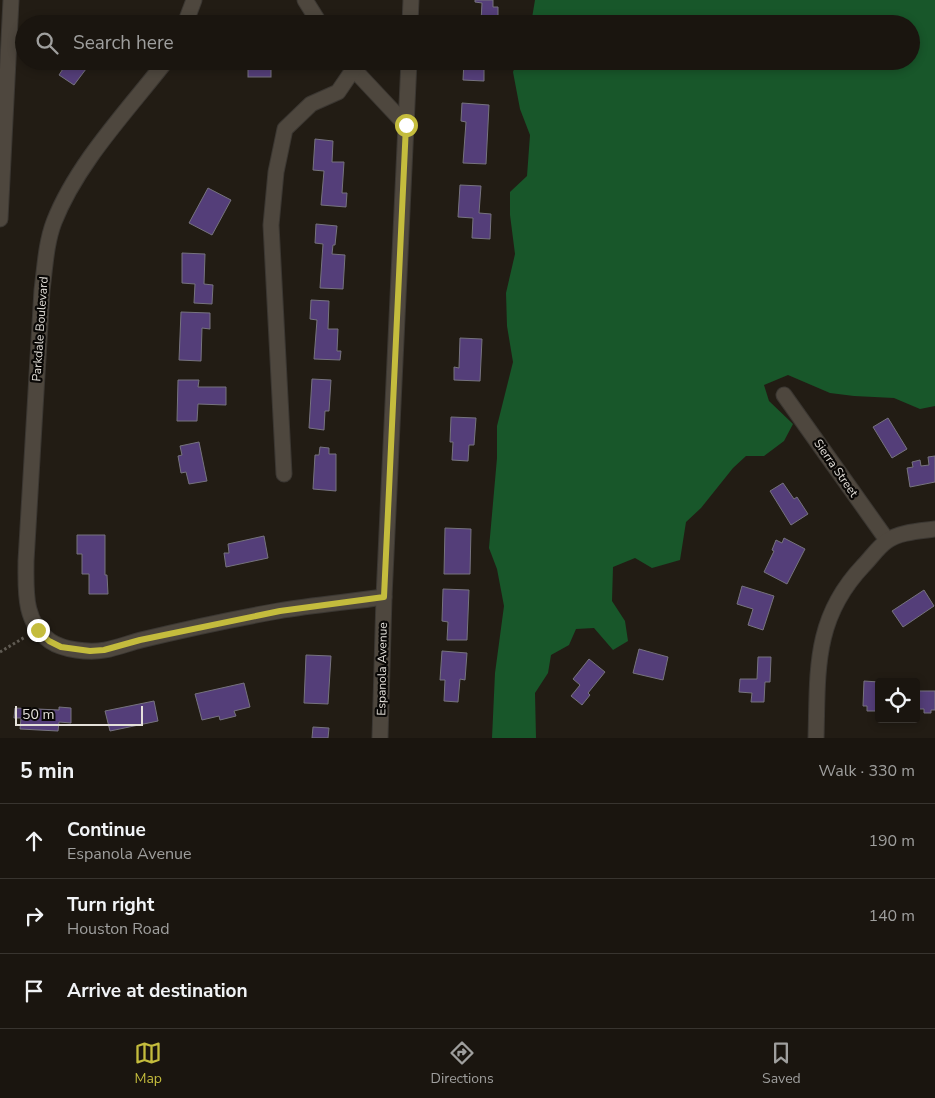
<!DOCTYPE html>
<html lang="en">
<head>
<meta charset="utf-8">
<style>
	:root { --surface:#1a150f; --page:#231e18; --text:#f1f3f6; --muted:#9f9f9e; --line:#38342f; --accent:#c4bc3d }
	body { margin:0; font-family:"Nunito Sans",sans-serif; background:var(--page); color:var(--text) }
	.controls { position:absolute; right:15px; bottom:15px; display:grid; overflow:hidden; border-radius:5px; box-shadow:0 2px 8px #0003 }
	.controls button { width:45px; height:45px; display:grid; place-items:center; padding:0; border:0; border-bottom:1px solid var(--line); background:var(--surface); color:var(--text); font:25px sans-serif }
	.scale { position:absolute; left:15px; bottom:12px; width:128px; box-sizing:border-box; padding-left:5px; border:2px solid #e4e0da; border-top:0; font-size:14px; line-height:18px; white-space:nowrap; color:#e4e0da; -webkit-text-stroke:4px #090705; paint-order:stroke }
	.stop { position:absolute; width:15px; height:15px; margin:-11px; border:4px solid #c4bc3d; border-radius:50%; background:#fff }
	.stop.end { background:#c4bc3d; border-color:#fff; box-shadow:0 1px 5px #0008 }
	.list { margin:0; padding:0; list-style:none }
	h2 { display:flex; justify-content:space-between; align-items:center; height:65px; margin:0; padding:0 20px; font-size:21px }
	h2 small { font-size:16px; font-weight:400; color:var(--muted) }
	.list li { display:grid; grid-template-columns:32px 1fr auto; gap:15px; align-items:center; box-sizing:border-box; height:75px; padding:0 20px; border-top:1px solid var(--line) }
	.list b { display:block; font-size:19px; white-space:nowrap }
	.list p { margin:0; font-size:16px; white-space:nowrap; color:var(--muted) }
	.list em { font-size:16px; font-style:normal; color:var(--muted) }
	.icon { flex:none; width:28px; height:28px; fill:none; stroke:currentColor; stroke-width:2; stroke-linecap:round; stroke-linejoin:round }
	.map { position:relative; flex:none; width:935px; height:738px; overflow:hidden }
	.search { position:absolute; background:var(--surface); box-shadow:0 2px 8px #0003; left:15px; right:15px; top:15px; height:55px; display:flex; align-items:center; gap:12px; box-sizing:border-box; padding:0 18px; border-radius:28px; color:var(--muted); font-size:19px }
	.sheet { height:290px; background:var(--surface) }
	nav { display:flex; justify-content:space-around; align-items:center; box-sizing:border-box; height:70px; border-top:1px solid var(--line); background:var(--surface); font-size:14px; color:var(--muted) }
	nav a { display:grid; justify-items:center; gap:2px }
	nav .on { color:var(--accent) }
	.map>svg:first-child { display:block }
	.forest { fill:#18572a }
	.building { fill:#543e79; stroke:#76737e }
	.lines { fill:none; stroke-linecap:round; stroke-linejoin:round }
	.minor-casing { stroke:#3b3732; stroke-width:17 }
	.path { stroke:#605b53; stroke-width:3; stroke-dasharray:2.5 2.5; stroke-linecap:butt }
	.minor { stroke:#4e473e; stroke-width:15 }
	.route { stroke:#c4bc3d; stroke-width:6 }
	.labels { text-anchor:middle; stroke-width:4.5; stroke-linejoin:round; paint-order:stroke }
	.street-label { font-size:12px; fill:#e4e0da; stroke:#090705 }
</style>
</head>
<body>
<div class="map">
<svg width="935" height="738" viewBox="0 0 935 738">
	<rect width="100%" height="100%" fill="#221c14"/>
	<!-- forest -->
	<path class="forest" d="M 535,0 L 935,0 L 935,406 L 920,409 L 894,398 L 854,396 L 830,393 L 788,375 L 764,385 L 769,401 L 793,424 L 784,441 L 764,456 L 746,456 L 733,468 L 701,508 L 686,522 L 680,560 L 652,568 L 635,558 L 613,567 L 612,601 L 625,621 L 628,641 L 613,650 L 594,628 L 576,629 L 569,645 L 551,655 L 548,673 L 535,693 L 536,738 L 492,738 L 495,673 L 504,606 L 497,569 L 489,548 L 497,458 L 497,426 L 513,362 L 507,326 L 506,293 L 515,254 L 510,215 L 510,192 L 527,176 L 530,135 L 520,109 L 513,72 L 517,61 L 911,61 L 911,24 L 531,24 Z"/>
	<!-- building -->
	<g class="building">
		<path d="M 475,0 L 493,0 L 493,7 L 498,7 L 498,22 L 481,21 L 482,3 L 475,2 Z"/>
		<path d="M 92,61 L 74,85 L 59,75 L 68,61 Z"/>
		<rect x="248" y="61" width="23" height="16"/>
		<path d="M 464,61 L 484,61 L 484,81 L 463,80 Z"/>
		<path d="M 462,103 L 489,105 L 486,164 L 463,163 L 466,122 L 461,121 Z"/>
		<path d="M 315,139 L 333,141 L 332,162 L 344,162 L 342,193 L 347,193 L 346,207 L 321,205 L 324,171 L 313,170 Z"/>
		<path d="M 460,185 L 481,186 L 479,213 L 491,214 L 490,239 L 472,238 L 473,218 L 458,217 Z"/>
		<path d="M 208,188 L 231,200 L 212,235 L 189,223 Z"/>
		<path d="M 316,224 L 337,226 L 335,245 L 333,245 L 332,254 L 345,255 L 343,289 L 320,288 L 323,244 L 315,243 Z"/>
		<path d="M 182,253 L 205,254 L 204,284 L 213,285 L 212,304 L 194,303 L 195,284 L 182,283 Z"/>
		<path d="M 311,300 L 329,301 L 328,329 L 338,329 L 337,351 L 341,351 L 340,360 L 314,359 L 317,320 L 310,319 Z"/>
		<path d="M 181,312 L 210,313 L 210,329 L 202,328 L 201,361 L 179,360 Z"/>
		<path d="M 460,338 L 482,339 L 480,381 L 454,380 L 454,367 L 459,368 Z"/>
		<path d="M 312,379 L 331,380 L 329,411 L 325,411 L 324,430 L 309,428 Z"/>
		<path d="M 178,380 L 199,380 L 198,387 L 226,387 L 226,405 L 198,404 L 197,421 L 177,421 Z"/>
		<path d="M 451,417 L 476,418 L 474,445 L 469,445 L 468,461 L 452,460 L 453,442 L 450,442 Z"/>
		<path d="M 888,418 L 907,449 L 892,458 L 873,427 Z"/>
		<path d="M 199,442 L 207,481 L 189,484 L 186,472 L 181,473 L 178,456 L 182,455 L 180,446 Z"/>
		<path d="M 320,447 L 329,448 L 329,454 L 336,454 L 336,491 L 313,489 L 315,455 L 319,455 Z"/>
		<path d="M 935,456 L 935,482 L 910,487 L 907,468 L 913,467 L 912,462 L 920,460 L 921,466 L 929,465 L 928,457 Z"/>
		<path d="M 783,483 L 794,499 L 797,497 L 808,514 L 791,525 L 770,491 Z"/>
		<path d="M 445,528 L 471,529 L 470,574 L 444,574 Z"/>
		<path d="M 77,535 L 105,535 L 105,575 L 107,575 L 108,594 L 89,594 L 89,574 L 82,574 L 82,554 L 77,554 Z"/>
		<path d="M 264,536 L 268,558 L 226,567 L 224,553 L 229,553 L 228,544 Z"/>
		<path d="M 784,538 L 805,549 L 787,584 L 764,572 L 774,551 L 772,550 L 776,540 L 782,543 Z"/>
		<path d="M 742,586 L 774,596 L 763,630 L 748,625 L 753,609 L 737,604 Z"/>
		<path d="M 443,589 L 469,590 L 467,640 L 447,640 L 448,622 L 442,621 Z"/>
		<path d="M 924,590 L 934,606 L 903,627 L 892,611 Z"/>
		<path d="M 639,649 L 668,657 L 663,680 L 633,673 Z"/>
		<path d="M 442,651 L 467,653 L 465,680 L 460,679 L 458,702 L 444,701 L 445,680 L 440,680 Z"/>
		<path d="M 306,655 L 331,656 L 328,704 L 304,703 Z"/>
		<path d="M 758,657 L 771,657 L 770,682 L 765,682 L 764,702 L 751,702 L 752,693 L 739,692 L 740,679 L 757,679 Z"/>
		<path d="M 589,659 L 605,672 L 588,693 L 590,695 L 582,705 L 571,696 L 580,685 L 573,679 Z"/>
		<path d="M 864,681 L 879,682 L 879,711 L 867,711 L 867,706 L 863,706 Z"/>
		<path d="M 244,683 L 250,707 L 234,711 L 236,716 L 220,720 L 219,716 L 202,720 L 195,694 Z"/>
		<path d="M 916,691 L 935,691 L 935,710 L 931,710 L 931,713 L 924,713 L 924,709 L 916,709 Z"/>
		<path d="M 154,701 L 158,721 L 110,731 L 105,711 Z"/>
		<path d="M 59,707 L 71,708 L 71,723 L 59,722 L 58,731 L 20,729 L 21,718 L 14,718 L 15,708 L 59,710 Z"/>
		<path d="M 313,727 L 329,728 L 328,738 L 312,738 Z"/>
	</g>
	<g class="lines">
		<!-- minor casing -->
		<g class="minor-casing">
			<g id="minor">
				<path d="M 305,0 L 320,24"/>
				<path d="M 185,24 L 194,0"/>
				<path d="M 410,24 L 411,0"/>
				<path d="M 166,61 C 128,110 77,163 54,222 C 46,243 45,267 42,290 L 26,561 C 26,590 23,622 50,641 C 63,650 89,653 105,650 C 117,648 129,643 141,640 C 186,629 233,619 278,611 C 313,605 349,602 384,597"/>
				<path d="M 346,61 L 406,125"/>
				<path d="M 0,219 L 11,0"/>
				<path d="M 784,395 L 887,540"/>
				<path d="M 284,474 L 271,225 L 276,172 L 285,129 L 311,104 L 338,92 L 353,70"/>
				<path d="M 380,738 L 384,597 L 409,61"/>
				<path d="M 816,738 C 818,671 813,619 863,566 C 871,558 878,547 887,541 C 899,532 921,531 935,529"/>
			</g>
		</g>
		<!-- path -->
		<path class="path" d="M 0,652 L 25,637"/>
		<!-- minor -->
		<use href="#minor" class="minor"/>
	</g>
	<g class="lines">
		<!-- route -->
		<path class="route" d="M 38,630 L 49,641 L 61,647 L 90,651 L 104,650 L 140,640 L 280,611 L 384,597 L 406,125"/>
	</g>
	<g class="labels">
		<!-- street labels -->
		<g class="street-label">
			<text transform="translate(40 329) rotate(-86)" y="4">Parkdale Boulevard</text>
			<text transform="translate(836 468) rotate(55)" y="4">Sierra Street</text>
			<text transform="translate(382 669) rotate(-89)" y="4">Espanola Avenue</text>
		</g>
	</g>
</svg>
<div class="controls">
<button><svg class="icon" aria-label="locate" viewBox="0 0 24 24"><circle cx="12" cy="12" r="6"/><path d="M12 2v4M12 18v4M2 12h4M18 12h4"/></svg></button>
</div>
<div class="scale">50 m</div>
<div class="stop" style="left:406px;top:125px"></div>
<div class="stop end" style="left:38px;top:630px"></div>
<div class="search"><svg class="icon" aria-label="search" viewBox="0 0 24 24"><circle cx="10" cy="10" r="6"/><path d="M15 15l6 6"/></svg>Search here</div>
</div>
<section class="sheet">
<h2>5 min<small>Walk · 330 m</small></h2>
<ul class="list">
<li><svg class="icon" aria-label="ahead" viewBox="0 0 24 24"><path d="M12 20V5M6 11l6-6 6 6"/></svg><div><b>Continue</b><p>Espanola Avenue</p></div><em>190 m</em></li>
<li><svg class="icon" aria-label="right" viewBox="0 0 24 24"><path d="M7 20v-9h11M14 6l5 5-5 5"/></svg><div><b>Turn right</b><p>Houston Road</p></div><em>140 m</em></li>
<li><svg class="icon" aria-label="arrive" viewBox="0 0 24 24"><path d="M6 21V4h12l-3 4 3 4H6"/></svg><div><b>Arrive at destination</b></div></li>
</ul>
</section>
<nav>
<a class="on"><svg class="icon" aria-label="map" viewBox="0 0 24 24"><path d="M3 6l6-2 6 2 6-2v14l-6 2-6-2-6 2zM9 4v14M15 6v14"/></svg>Map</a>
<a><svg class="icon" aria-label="directions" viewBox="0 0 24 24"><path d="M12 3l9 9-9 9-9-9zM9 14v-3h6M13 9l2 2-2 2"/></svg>Directions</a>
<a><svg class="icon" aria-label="saved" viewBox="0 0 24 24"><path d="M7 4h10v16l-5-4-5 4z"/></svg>Saved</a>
</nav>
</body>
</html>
